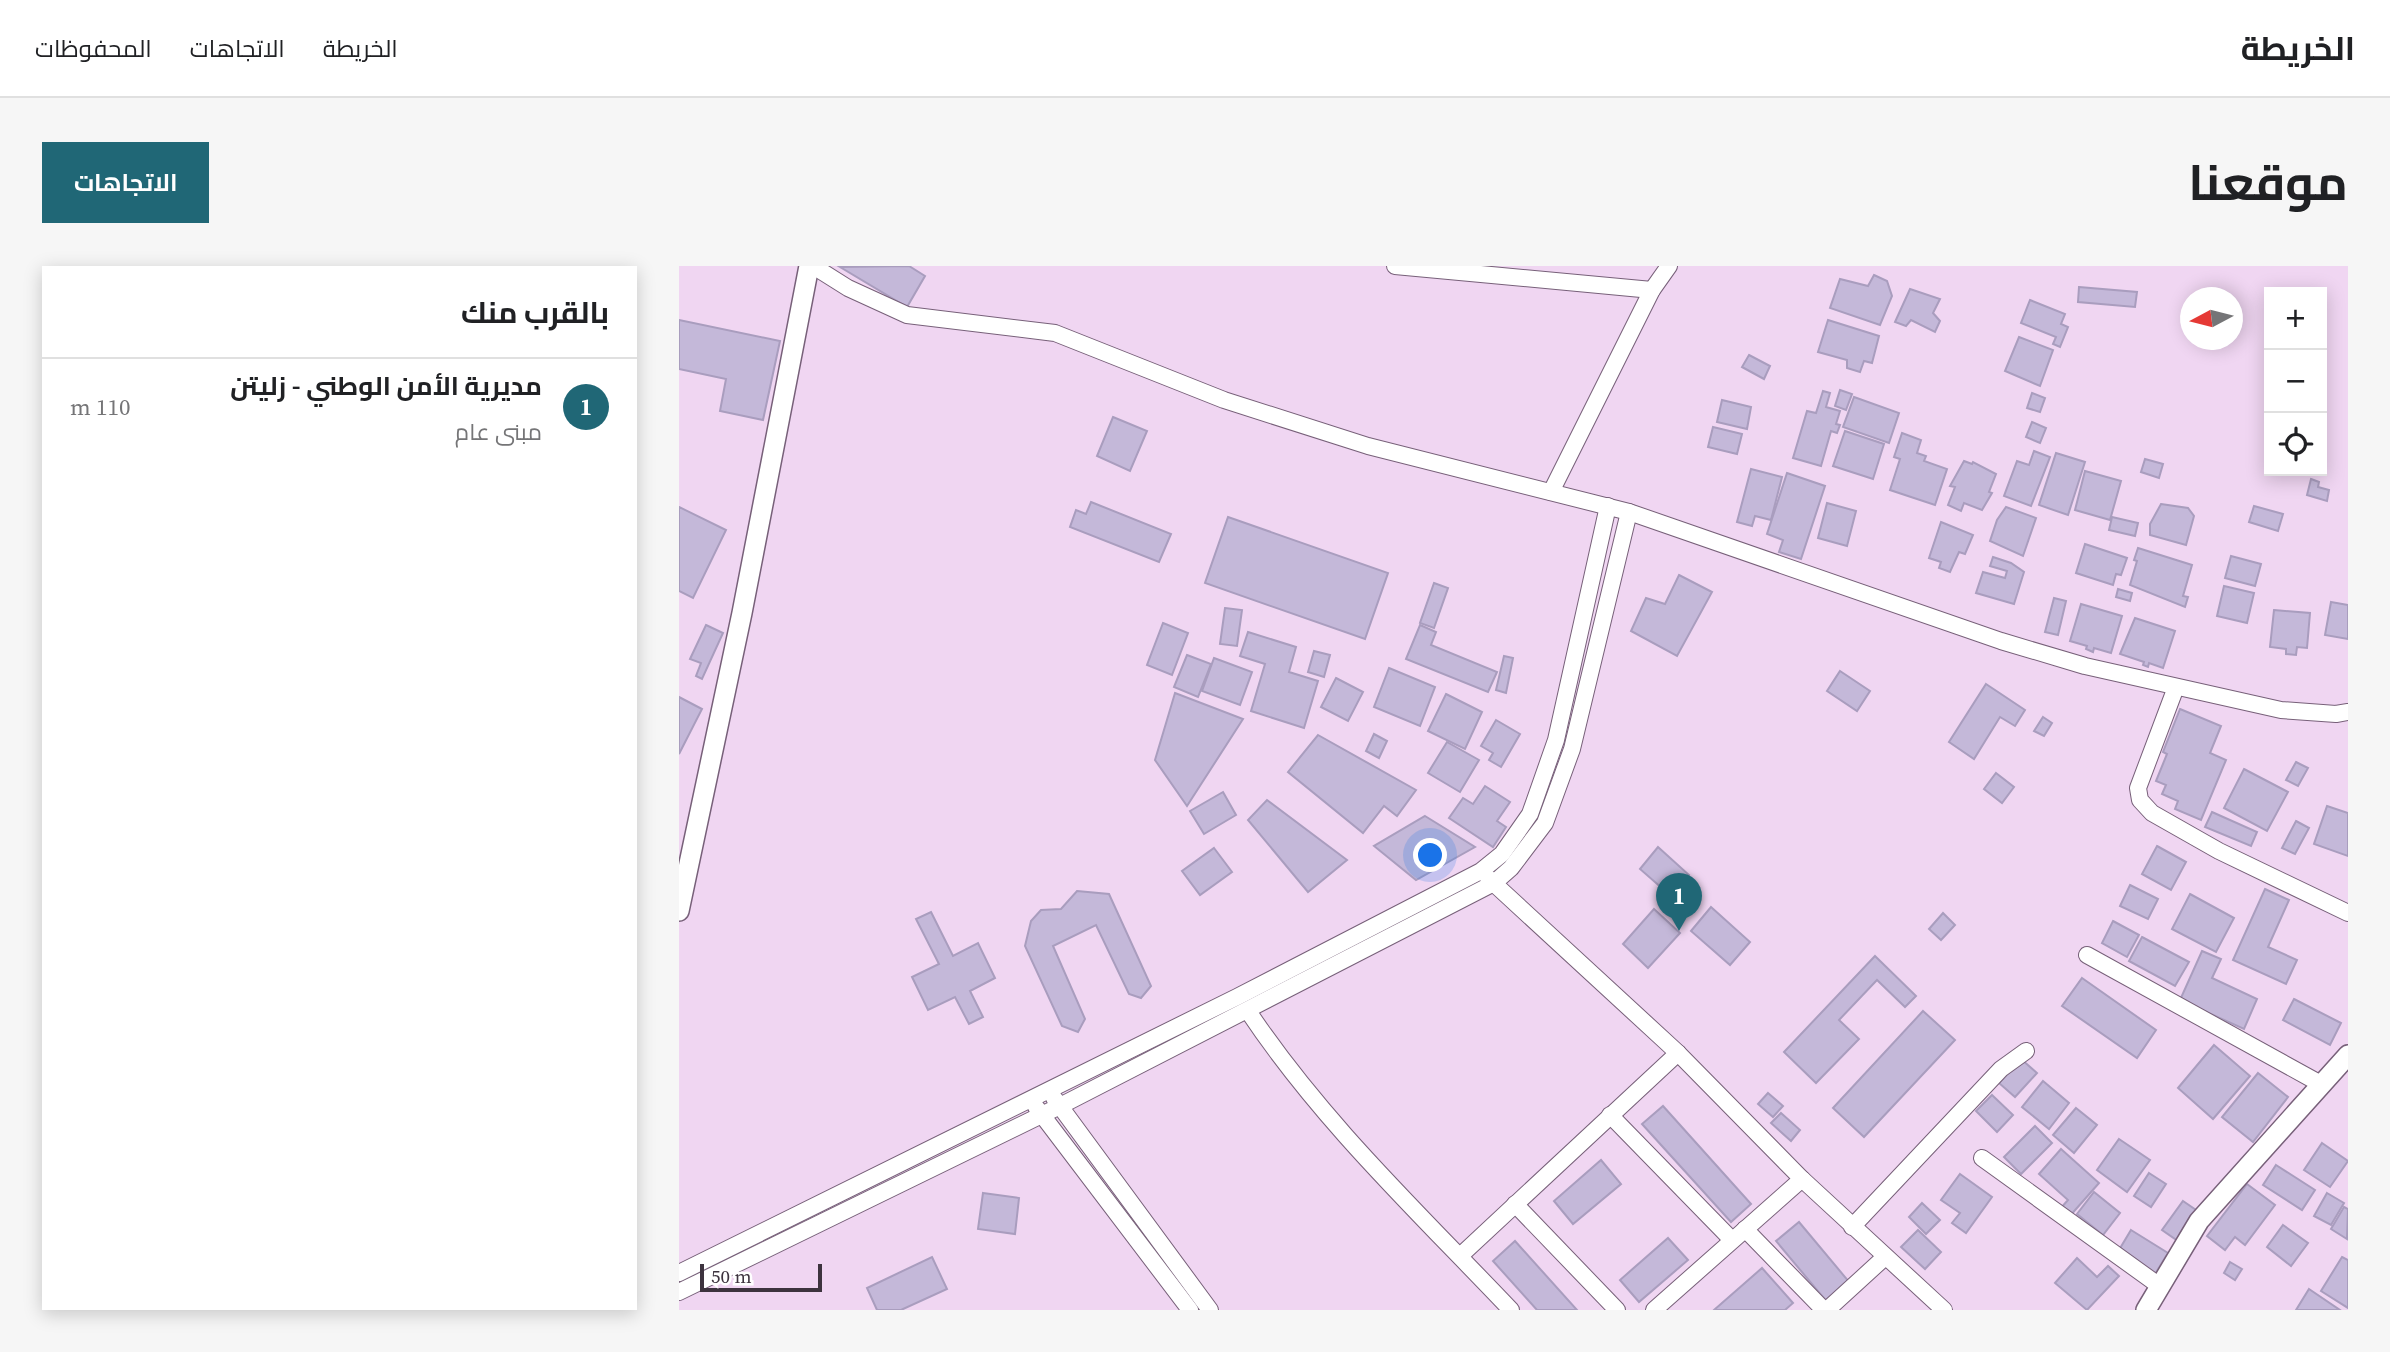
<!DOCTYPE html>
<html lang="ar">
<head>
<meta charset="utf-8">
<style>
	:root { --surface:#fff; --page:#f6f6f6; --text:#202124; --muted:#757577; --line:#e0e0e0; --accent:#206776 }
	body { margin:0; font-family:"Source Serif 4",Cairo,serif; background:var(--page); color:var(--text); direction:rtl }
	.controls { position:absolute; right:21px; top:21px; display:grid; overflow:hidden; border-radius:0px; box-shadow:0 4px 18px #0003 }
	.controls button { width:63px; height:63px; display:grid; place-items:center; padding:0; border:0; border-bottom:2px solid var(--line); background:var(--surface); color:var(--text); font:35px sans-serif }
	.compass { position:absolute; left:1501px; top:21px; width:63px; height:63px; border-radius:50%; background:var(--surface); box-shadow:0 4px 18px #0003; rotate:263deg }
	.scale { position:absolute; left:21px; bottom:18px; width:122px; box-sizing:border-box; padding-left:7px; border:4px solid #3d333e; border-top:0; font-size:19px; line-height:24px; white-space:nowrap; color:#3d333e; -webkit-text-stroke:5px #fff; paint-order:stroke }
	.you { position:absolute; left:752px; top:590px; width:24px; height:24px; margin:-18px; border:5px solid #fff; border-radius:50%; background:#1a73e8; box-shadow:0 0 0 10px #1a73e833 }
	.badge { display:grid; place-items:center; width:46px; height:46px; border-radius:50%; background:var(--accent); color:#fff; font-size:23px; font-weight:700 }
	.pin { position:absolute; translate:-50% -58px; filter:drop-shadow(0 2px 4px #0008) }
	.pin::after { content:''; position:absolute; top:37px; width:24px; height:21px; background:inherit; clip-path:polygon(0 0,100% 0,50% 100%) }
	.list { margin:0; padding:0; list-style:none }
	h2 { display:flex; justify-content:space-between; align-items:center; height:91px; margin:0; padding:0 28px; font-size:30px }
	h2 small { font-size:23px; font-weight:400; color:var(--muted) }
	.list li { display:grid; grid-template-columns:46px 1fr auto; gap:21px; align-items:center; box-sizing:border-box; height:98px; padding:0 28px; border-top:2px solid var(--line) }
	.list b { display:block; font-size:26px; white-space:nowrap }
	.list p { margin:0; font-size:23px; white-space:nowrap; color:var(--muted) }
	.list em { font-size:23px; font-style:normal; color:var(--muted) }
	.icon { flex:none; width:38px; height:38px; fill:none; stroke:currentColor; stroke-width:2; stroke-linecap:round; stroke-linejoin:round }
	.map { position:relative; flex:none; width:1669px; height:1044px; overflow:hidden; direction:ltr; border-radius:0px }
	header { display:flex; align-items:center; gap:42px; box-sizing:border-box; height:98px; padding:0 35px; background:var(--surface); border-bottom:2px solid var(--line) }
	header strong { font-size:33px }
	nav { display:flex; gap:38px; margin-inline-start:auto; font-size:24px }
	.intro { display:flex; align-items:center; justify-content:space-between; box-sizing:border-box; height:168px; padding:0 42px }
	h1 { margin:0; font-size:49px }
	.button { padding:18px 32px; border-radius:0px; background:var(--accent); color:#fff; font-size:24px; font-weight:700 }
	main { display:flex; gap:42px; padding:0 42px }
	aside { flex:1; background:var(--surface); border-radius:0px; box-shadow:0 4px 18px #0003 }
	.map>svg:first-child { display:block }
	.building { fill:#c4b8d9; stroke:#a99dbe; stroke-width:2 }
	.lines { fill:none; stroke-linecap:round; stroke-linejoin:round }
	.minor-casing { stroke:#776079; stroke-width:18 }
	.tertiary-casing { stroke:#776079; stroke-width:22 }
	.minor { stroke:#fff; stroke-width:16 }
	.tertiary { stroke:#fff; stroke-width:19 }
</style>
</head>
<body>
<header>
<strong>الخريطة</strong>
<nav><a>الخريطة</a><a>الاتجاهات</a><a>المحفوظات</a></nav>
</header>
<div class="intro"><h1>موقعنا</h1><a class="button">الاتجاهات</a></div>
<main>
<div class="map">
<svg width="1669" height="1044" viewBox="0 0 1669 1044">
	<rect width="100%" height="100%" fill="#f0d6f2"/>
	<!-- building -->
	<g class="building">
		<path d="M 230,0 L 246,10 L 228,41 L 161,1 Z"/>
		<path d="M 1195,9 L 1208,15 L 1213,30 L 1201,59 L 1151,42 L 1161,13 L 1189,20 Z"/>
		<path d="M 1400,21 L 1458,26 L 1456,41 L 1399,36 Z"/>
		<path d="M 1231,23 L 1261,33 L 1254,47 L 1261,55 L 1256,66 L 1232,54 L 1227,60 L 1216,56 Z"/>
		<path d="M 1351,34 L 1386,48 L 1382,58 L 1389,61 L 1381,81 L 1374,78 L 1377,71 L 1342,57 Z"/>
		<path d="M 0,54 L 101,75 L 84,154 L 41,145 L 47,113 L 0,103 Z"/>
		<path d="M 1149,54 L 1200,70 L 1193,97 L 1185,95 L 1181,106 L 1168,102 L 1168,94 L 1139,86 Z"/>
		<path d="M 1340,71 L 1374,84 L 1361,120 L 1326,105 Z"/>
		<path d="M 1070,89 L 1091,100 L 1085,113 L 1063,101 Z"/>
		<path d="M 1161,124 L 1173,128 L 1167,144 L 1156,140 Z"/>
		<path d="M 1144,125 L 1151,127 L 1147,141 L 1161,145 L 1157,158 L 1161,159 L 1158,167 L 1152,165 L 1142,200 L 1114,192 L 1128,145 L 1137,147 Z"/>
		<path d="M 1353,127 L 1366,132 L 1361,146 L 1348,142 Z"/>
		<path d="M 1175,131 L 1220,147 L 1210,177 L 1164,161 Z"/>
		<path d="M 1043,134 L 1072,141 L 1068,163 L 1038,156 Z"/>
		<path d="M 434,151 L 468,165 L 451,205 L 418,190 Z"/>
		<path d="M 1353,156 L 1367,162 L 1361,177 L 1347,171 Z"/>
		<path d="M 1034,161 L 1063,168 L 1058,188 L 1029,181 Z"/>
		<path d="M 1166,165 L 1205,178 L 1194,213 L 1154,200 Z"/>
		<path d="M 1223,167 L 1242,174 L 1238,187 L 1247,190 L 1245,195 L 1268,203 L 1256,239 L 1211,224 L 1221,193 L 1215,191 Z"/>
		<path d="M 1355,185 L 1371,191 L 1352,240 L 1325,230 L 1338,195 L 1350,199 Z"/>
		<path d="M 1377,187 L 1406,196 L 1389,249 L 1360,239 Z"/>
		<path d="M 1466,193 L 1484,198 L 1480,212 L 1462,206 Z"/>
		<path d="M 1285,195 L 1293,198 L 1294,196 L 1317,208 L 1310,226 L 1313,227 L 1303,244 L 1285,237 L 1282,245 L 1269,239 L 1276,221 L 1271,220 Z"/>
		<path d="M 1072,203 L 1103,211 L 1092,254 L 1076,250 L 1073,260 L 1058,256 Z"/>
		<path d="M 1406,205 L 1442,215 L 1431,254 L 1396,244 Z"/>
		<path d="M 1108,207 L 1146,220 L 1122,293 L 1100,286 L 1104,274 L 1088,268 Z"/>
		<path d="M 1632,213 L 1640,216 L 1639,221 L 1650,224 L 1648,235 L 1628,229 Z"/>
		<path d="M 412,236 L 492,268 L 480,296 L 391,261 L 397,244 L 407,248 Z"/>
		<path d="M 1148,237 L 1177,245 L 1168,280 L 1139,272 Z"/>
		<path d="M 1482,238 L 1509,242 L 1515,250 L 1507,279 L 1471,269 L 1471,258 Z"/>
		<path d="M 1575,240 L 1604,248 L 1599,265 L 1570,256 Z"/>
		<path d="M 0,241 L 47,264 L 14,332 L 0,325 Z"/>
		<path d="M 1327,241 L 1357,252 L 1344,290 L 1311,275 L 1318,254 Z"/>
		<path d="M 549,251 L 709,307 L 686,373 L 526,317 Z"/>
		<path d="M 1433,251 L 1459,257 L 1456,270 L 1430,264 Z"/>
		<path d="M 1262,256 L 1294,269 L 1286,288 L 1280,286 L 1271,306 L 1260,302 L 1262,296 L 1250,292 Z"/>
		<path d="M 1406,278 L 1448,292 L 1442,309 L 1437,308 L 1434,319 L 1397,307 Z"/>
		<path d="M 1459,282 L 1513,299 L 1504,330 L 1509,331 L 1506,341 L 1451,319 L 1458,295 L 1455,294 Z"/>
		<path d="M 1552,290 L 1582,298 L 1576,320 L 1546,312 Z"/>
		<path d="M 1314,291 L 1332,297 L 1345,306 L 1335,338 L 1297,327 L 1304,306 L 1326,312 L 1328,305 L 1311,300 Z"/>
		<path d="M 1000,309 L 1033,326 L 998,390 L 952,365 L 967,332 L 986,338 Z"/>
		<path d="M 755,317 L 769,322 L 755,362 L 741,357 Z"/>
		<path d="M 1545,320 L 1575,327 L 1568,357 L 1538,350 Z"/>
		<path d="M 1439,323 L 1453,327 L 1451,335 L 1437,331 Z"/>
		<path d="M 1375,332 L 1387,335 L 1379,369 L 1366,366 Z"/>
		<path d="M 1652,336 L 1669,339 L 1669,373 L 1646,369 Z"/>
		<path d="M 1402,338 L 1443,350 L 1432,387 L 1415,382 L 1414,386 L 1407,383 L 1408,380 L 1391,375 Z"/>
		<path d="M 546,342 L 563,344 L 558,380 L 541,378 Z"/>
		<path d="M 1595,344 L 1631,347 L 1628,382 L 1618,381 L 1617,389 L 1607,388 L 1607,383 L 1591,381 Z"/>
		<path d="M 1456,352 L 1496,365 L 1484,402 L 1470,397 L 1469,401 L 1464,399 L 1465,396 L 1441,388 Z"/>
		<path d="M 484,357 L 509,367 L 493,409 L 468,399 Z"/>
		<path d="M 27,359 L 44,367 L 23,413 L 17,410 L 22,397 L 11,393 Z"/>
		<path d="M 741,359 L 757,366 L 752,379 L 818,406 L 809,426 L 727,393 Z"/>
		<path d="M 569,366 L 617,381 L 610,406 L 639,415 L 625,462 L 572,445 L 586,398 L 561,390 Z"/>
		<path d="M 635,385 L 651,389 L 645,411 L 629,406 Z"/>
		<path d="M 508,389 L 532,398 L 519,431 L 495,421 Z"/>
		<path d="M 825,390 L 834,392 L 827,427 L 817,424 Z"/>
		<path d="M 535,392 L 573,406 L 561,439 L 523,425 Z"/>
		<path d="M 710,402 L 756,421 L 741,460 L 695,441 Z"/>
		<path d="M 1161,405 L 1191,425 L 1178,445 L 1148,425 Z"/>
		<path d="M 657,412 L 684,426 L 669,455 L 642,441 Z"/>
		<path d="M 1307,418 L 1346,444 L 1336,460 L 1321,451 L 1295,493 L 1270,476 Z"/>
		<path d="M 496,427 L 564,453 L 508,540 L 476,494 Z"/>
		<path d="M 767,428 L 803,446 L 786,483 L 749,465 Z"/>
		<path d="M 0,431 L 23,443 L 0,488 Z"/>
		<path d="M 1501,443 L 1542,460 L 1531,487 L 1547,494 L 1522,554 L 1496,543 L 1499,535 L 1483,528 L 1487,519 L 1477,515 L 1488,488 L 1484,486 Z"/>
		<path d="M 1364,451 L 1373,457 L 1365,470 L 1355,465 Z"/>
		<path d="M 817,454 L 841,468 L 822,501 L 810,494 L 814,487 L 802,480 Z"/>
		<path d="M 695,468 L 708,475 L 700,492 L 687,485 Z"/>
		<path d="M 639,469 L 737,524 L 718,550 L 705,540 L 684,567 L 609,506 Z"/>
		<path d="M 768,476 L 800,494 L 781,526 L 749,507 Z"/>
		<path d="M 1617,496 L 1629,502 L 1619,520 L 1607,514 Z"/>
		<path d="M 1565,503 L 1609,526 L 1588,565 L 1545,542 Z"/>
		<path d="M 1317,507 L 1335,521 L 1323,537 L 1305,523 Z"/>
		<path d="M 806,520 L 831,536 L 818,555 L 827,561 L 814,581 L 770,552 L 784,532 L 794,538 Z"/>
		<path d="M 544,526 L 557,549 L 525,568 L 511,545 Z"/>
		<path d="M 588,534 L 668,594 L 629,626 L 569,554 Z"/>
		<path d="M 1648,540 L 1669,547 L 1669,590 L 1635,578 Z"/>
		<path d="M 1533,546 L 1578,566 L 1572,580 L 1526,561 Z"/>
		<path d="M 746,550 L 796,581 L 737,614 L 695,580 Z"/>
		<path d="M 1617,555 L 1630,562 L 1616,588 L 1603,582 Z"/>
		<path d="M 1478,580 L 1507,596 L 1492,624 L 1463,608 Z"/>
		<path d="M 979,581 L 1010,609 L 992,630 L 961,603 Z"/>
		<path d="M 535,582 L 553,606 L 521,629 L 503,605 Z"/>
		<path d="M 1451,619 L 1479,633 L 1469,653 L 1441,640 Z"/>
		<path d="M 1586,623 L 1610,634 L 1589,681 L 1618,694 L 1607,718 L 1554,694 Z"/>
		<path d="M 398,625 L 430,628 L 472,720 L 462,732 L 450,728 L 417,659 L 374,680 L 406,753 L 399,766 L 383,760 L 346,680 L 352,655 L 362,644 L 382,643 Z"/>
		<path d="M 1511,628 L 1555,652 L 1537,686 L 1493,663 Z"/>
		<path d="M 1032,641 L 1071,676 L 1051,699 L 1012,665 Z"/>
		<path d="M 975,643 L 1001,667 L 969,702 L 944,678 Z"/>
		<path d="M 252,646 L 274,690 L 299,677 L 316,712 L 291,725 L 304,751 L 290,758 L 276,731 L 249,744 L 233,711 L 260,698 L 237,653 Z"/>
		<path d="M 1264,647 L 1276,659 L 1262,674 L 1250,663 Z"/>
		<path d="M 1434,655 L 1460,669 L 1448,691 L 1423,677 Z"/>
		<path d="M 1463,671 L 1510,696 L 1496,720 L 1450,695 Z"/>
		<path d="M 1523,685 L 1542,693 L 1533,712 L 1578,733 L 1565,763 L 1501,734 Z"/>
		<path d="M 1196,690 L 1237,730 L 1226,741 L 1198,714 L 1160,754 L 1180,773 L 1137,817 L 1105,786 Z"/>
		<path d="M 1403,712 L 1477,764 L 1458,792 L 1383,740 Z"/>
		<path d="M 1615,733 L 1662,757 L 1651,779 L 1604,754 Z"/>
		<path d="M 1244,745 L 1276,774 L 1185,871 L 1154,842 Z"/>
		<path d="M 1535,779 L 1571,810 L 1534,853 L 1499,822 Z"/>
		<path d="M 1342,793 L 1358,807 L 1336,831 L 1320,817 Z"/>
		<path d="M 1579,807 L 1609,831 L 1574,876 L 1543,851 Z"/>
		<path d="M 1364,815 L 1390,837 L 1370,863 L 1343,841 Z"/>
		<path d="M 1089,827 L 1104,840 L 1094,851 L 1079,838 Z"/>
		<path d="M 1313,829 L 1334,849 L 1318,866 L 1297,845 Z"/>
		<path d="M 984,840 L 1072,938 L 1052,956 L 963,858 Z"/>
		<path d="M 1397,842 L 1418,859 L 1395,887 L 1374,869 Z"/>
		<path d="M 1102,847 L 1121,864 L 1112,875 L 1092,857 Z"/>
		<path d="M 1356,860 L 1373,877 L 1342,908 L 1325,891 Z"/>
		<path d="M 1440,873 L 1471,894 L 1448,926 L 1418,904 Z"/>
		<path d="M 1643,877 L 1669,895 L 1651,921 L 1625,904 Z"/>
		<path d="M 1382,883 L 1420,917 L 1390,951 L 1381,943 L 1389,934 L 1360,908 Z"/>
		<path d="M 922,894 L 942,918 L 894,958 L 875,935 Z"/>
		<path d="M 1597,899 L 1636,924 L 1623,944 L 1584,919 Z"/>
		<path d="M 1470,907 L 1487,918 L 1472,941 L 1455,930 Z"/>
		<path d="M 1281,908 L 1313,931 L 1287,967 L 1273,957 L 1281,947 L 1262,934 Z"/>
		<path d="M 1568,918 L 1596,939 L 1566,979 L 1556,971 L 1546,984 L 1528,970 Z"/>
		<path d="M 1415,926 L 1441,947 L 1424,969 L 1398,948 Z"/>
		<path d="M 304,927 L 340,932 L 336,968 L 299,963 Z"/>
		<path d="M 1648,927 L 1665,937 L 1652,959 L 1635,950 Z"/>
		<path d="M 1504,935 L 1520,946 L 1499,975 L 1483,964 Z"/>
		<path d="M 1243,937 L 1261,954 L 1247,968 L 1230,951 Z"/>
		<path d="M 1665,941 L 1669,943 L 1668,973 L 1652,963 Z"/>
		<path d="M 1120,956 L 1171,1017 L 1148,1036 L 1097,975 Z"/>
		<path d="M 1604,959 L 1629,977 L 1612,1000 L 1588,981 Z"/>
		<path d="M 1239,964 L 1262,986 L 1246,1003 L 1222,981 Z"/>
		<path d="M 1452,964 L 1489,987 L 1476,1008 L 1440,984 Z"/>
		<path d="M 989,972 L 1009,994 L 960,1036 L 941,1014 Z"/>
		<path d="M 836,975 L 898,1044 L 858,1044 L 814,995 Z"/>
		<path d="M 253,991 L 268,1023 L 222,1044 L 198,1044 L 188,1022 Z"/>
		<path d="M 1663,991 L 1669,994 L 1669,1042 L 1642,1025 Z"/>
		<path d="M 1398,992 L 1418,1011 L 1429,1000 L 1440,1010 L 1408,1044 L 1376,1017 Z"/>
		<path d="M 1551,996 L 1563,1003 L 1556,1014 L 1545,1007 Z"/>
		<path d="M 1083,1002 L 1114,1037 L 1106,1044 L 1035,1044 Z"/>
		<path d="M 1630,1023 L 1661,1044 L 1617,1044 Z"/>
	</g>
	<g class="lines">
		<!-- minor casing -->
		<g class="minor-casing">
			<g id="minor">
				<path d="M 134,0 L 169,22 L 228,49 L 376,67 L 545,134 L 689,180 L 950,246 L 1322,375 L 1406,400 L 1602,444 L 1657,448 L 1669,446"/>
				<path d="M 716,0 L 973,24"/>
				<path d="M 872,226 L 973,24 L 990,0"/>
				<path d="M 1497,421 L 1459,522 L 1461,534 L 1473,547 L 1540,585 L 1669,647"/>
				<path d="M 809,612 L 999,787 L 1123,913 L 1265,1044"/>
				<path d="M 1408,689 L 1640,817"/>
				<path d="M 569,745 C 643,856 741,948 832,1044"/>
				<path d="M 375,832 L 531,1044"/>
				<path d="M 357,841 L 511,1044"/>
				<path d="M 931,849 L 1053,974"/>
				<path d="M 1303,892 L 1482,1021"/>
				<path d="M 836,938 L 938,1044"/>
				<path d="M 1173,961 L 1322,803 L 1347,785"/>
				<path d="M 1066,963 L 1145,1044"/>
				<path d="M 781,990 L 999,787"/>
				<path d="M 0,1007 L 558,731 L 802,605 L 823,588 L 851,548 L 877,474 L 929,240"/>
				<path d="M 0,1026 L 381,840 L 815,617 L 832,602 L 866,557 L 893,483 L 950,246"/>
				<path d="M 975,1044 L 1123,913"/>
				<path d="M 1148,1044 L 1206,991"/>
			</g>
		</g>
		<!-- tertiary casing -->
		<g class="tertiary-casing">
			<g id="tertiary">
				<path d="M 0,645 L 63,347 L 130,0"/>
				<path d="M 1467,1044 L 1520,955 L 1669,789"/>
			</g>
		</g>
		<!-- minor -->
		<use href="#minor" class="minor"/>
		<!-- tertiary -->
		<use href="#tertiary" class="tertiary"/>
	</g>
</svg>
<div class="controls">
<button>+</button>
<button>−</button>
<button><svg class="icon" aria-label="locate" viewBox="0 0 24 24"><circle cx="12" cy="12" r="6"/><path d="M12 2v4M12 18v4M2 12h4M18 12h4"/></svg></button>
</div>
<svg class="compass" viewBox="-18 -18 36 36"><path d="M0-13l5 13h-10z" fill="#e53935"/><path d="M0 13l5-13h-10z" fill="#757577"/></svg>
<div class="scale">50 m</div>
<div class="you"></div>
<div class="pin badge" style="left:1000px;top:665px">1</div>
</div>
<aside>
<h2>بالقرب منك<small></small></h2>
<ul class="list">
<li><span class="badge">1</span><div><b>مديرية الأمن الوطني - زليتن</b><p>مبنى عام</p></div><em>110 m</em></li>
</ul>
</aside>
</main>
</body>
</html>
